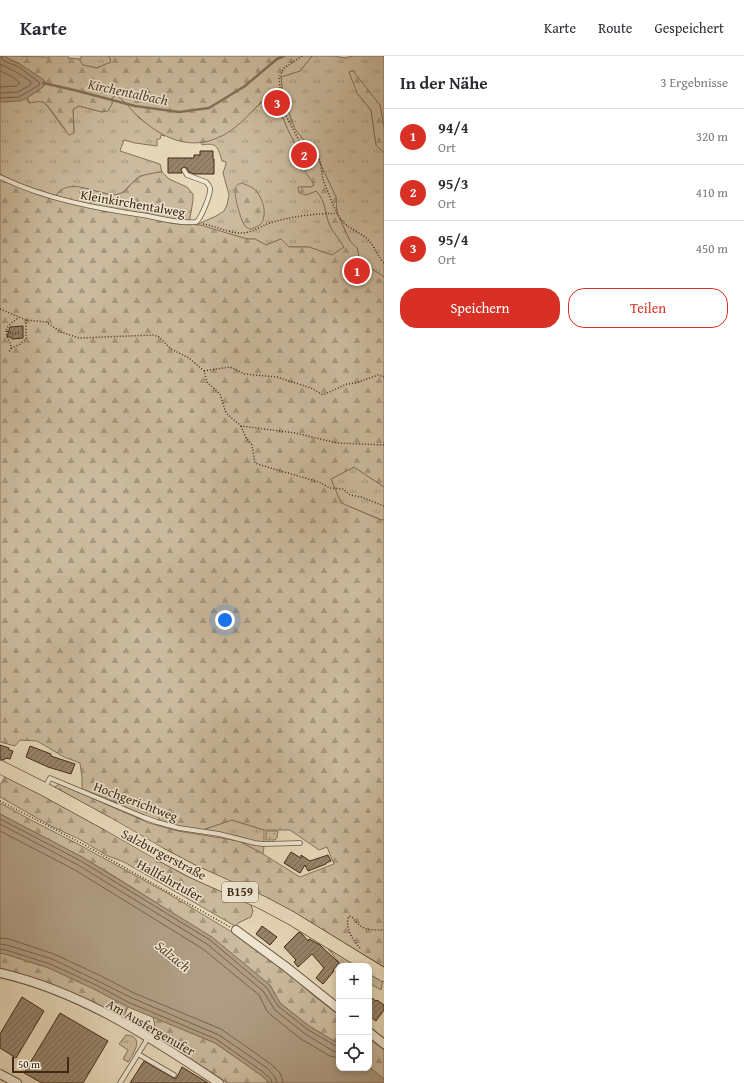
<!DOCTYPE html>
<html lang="de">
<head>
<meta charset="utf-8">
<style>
	:root { --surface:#fff; --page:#f2f2f3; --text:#2b2b33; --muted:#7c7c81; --line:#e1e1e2; --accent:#d93025 }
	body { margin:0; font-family:"Gentium Book Plus",serif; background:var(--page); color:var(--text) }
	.controls { position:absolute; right:12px; bottom:12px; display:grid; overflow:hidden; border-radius:8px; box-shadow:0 2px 6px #0003 }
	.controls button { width:36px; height:36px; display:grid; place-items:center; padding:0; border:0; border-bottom:1px solid var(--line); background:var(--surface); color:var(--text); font:20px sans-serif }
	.scale { position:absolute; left:12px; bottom:10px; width:57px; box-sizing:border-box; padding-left:4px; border:2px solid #412916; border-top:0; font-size:11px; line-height:14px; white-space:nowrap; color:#412916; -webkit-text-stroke:3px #efe6d2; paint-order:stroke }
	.you { position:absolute; left:225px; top:564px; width:14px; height:14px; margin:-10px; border:3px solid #fff; border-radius:50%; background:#1a73e8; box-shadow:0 0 0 6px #1a73e833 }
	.badge { display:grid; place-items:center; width:26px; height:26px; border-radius:50%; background:var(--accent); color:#fff; font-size:13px; font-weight:700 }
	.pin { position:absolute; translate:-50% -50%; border:2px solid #fff; box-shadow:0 1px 4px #0006 }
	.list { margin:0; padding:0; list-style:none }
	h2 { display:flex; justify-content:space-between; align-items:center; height:52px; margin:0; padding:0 16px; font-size:17px }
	h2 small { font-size:13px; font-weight:400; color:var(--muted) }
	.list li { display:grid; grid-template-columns:26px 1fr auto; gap:12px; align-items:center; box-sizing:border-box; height:56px; padding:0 16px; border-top:1px solid var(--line) }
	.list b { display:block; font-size:15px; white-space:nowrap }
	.list p { margin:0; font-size:13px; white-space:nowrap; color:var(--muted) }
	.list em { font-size:13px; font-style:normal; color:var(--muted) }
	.actions { display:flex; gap:8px; padding:12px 16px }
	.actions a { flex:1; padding:9px 0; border:1px solid var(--accent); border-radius:16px; text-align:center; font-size:14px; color:var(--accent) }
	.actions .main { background:var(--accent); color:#fff }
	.icon { flex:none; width:22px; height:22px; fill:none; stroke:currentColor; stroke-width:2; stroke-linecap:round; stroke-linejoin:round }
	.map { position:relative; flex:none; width:384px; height:1027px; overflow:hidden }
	header { display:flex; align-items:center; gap:24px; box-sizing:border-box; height:56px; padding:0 20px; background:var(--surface); border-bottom:1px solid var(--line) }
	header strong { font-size:19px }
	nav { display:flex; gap:22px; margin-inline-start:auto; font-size:14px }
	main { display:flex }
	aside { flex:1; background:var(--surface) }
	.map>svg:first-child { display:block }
	.grass { fill:url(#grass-tufts); stroke:#86725a }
	.forest { fill:url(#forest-firs); stroke:#86725a }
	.park { fill:url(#park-dots); stroke:#86725a }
	.water { fill:#af9c82; stroke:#836e57 }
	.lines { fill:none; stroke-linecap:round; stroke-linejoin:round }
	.shore { stroke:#78624c; stroke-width:1 }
	.stream { stroke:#836e57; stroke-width:2.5 }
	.building { fill:url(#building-hatch); stroke:#412916 }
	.service-casing { stroke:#6a553f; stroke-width:5.5 }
	.minor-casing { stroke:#6a553f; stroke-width:10 }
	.primary-casing { stroke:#412916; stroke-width:14 }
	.path { stroke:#412916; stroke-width:1.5; stroke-dasharray:1 2; stroke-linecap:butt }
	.service { stroke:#efe6d2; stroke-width:4 }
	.minor { stroke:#efe6d2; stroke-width:8 }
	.primary { stroke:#e7d8b9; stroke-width:13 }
	.labels { text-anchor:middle; stroke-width:3; stroke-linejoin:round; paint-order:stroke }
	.shield { fill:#efe6d2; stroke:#75624e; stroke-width:1 }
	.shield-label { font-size:12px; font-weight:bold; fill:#412916 }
	.street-label { font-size:13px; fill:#412916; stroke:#efe6d2 }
	.water-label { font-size:14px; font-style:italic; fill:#5c4631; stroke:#efe6d2 }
</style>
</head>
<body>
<header>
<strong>Karte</strong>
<nav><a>Karte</a><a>Route</a><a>Gespeichert</a></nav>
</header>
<main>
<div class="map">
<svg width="384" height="1027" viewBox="0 0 384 1027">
	<defs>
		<pattern id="grass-tufts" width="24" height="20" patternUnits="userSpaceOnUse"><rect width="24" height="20" fill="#cbba9d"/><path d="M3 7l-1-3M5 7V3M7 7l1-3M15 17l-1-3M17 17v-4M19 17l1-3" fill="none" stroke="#a6977f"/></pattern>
		<pattern id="forest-firs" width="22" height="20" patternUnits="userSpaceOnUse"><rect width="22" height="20" fill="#cbba9d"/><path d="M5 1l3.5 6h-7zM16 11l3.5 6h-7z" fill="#a6977f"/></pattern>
		<pattern id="park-dots" width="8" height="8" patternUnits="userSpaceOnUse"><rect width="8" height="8" fill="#cbba9d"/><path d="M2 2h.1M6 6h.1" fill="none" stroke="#a6977f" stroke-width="1.8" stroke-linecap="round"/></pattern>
		<pattern id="building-hatch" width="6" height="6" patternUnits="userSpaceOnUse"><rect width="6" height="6" fill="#97846b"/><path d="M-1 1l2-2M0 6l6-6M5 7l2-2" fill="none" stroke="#7d6c57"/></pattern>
	</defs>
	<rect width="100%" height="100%" fill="#e7d8b9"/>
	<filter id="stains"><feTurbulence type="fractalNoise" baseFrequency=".005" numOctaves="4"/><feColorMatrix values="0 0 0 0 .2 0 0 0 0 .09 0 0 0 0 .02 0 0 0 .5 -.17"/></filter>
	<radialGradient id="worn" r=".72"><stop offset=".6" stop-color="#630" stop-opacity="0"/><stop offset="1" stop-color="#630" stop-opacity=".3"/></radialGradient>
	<!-- grass -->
	<g class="grass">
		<path d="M 81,0 L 109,0 L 111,6 L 97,12 L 83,9 L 79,3 L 81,3 Z"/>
		<path d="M 312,0 L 334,0 L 345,2 L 353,0 L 384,0 L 384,72 L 380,49 L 357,37 L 371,54 L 376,89 L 384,97 L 384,221 L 360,205 L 357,192 L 350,185 L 337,157 L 336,141 L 317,101 L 295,73 L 283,42 L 281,21 L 300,15 Z"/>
		<path d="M 0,24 L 27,42 L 29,47 L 37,45 L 43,46 L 48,51 L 63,72 L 74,77 L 73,53 L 79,50 L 102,56 L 112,48 L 112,42 L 116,38 L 123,43 L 139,62 L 165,80 L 161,79 L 160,83 L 157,83 L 157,90 L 135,87 L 124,84 L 120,95 L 160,108 L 162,116 L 140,120 L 136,123 L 123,136 L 120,138 L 113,139 L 73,130 L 53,143 C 33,139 17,129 0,118 Z"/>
		<path d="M 273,34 L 277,48 L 289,76 L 300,96 L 306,100 L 313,100 L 316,106 L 314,108 L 310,110 L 308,120 L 312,124 L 314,129 L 311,131 L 301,131 L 306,139 L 316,135 C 326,144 325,159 330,170 C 334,177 340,184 344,191 L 332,199 L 309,191 L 289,191 L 281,183 L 266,189 L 255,183 L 247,183 L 196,169 L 216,160 L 224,155 L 227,149 L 229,139 L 223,117 L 226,108 L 226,106 L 222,105 C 218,92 218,86 202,89 L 201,87 L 208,85 L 237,69 L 260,48 Z"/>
		<path d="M 354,411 L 384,431 L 384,464 L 382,464 L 341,447 L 331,423 Z"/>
		<path d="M 232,764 L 264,774 L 264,787 L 252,785 L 237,780 L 202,774 Z"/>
		<path d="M 239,785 L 255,789 L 264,790 L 263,798 Z"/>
		<path d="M 325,889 L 357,910 L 342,910 Z"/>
		<path d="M 369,917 L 383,924 L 381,934 L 369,927 Z"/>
		<path d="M 126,979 C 145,980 134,997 128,1006 L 123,1003 L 128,994 L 119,988 Z"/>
	</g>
	<!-- forest -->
	<g class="forest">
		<path d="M 5,0 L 49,1 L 49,0 L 68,0 L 68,2 L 79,3 L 83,9 L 97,12 L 111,6 L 109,0 L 312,0 L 300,15 L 281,21 L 283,42 L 295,73 L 317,101 L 320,107 L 336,141 L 337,157 L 350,185 L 357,192 L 360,205 L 384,221 L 384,431 L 354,411 L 331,423 L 341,447 L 381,464 L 384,464 L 384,911 L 293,856 L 205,818 L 53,732 L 60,728 L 149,767 L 178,775 L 239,785 L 263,798 L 300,821 L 334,808 L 327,791 L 319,794 L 290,774 L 264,774 L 232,764 L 202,774 L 178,770 L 147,761 L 108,743 L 82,733 L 82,721 L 80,707 L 64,701 L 37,685 L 20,684 L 15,690 L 0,686 L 0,118 C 17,129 33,139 53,143 C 57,140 57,136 61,134 C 78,123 101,142 119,138 C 127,136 131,126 138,122 C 144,118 154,117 162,116 L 169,123 L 187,131 L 193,138 L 193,144 L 189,168 L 200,169 L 247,183 L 255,183 L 266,189 L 281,183 L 289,191 L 309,191 L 332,199 L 344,191 C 340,184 334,177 330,170 C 325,159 326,144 316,135 L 306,139 L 299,137 L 298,131 L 311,131 L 314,129 C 312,124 308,121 305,115 L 316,106 L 313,100 L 306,100 L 300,96 L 289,76 L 277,48 L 273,34 C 257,49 243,68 224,79 C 220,81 216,82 212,84 C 185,93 160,80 140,62 C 131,55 126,45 116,39 L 112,42 L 112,48 L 108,55 L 102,56 L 79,50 L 73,53 L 74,77 L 69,79 C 64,72 48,48 43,46 C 38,45 34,46 30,47 L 27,42 L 44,30 L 20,8 L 7,2 Z"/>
		<path d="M 353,15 L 380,49 L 384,72 L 384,97 L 376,89 L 371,54 L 357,37 L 349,16 Z"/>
		<path d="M 242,127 C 246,129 250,130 253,132 C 261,138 267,154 263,164 C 262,169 256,171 251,173 C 250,173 247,172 246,171 C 241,167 234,139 235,133 C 236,129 238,128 242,127 Z"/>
		<path d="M 5,721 L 23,727 L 185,819 L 227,838 L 250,846 L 253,855 L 251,861 L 240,866 L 235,870 L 124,806 L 108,800 L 79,783 L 51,770 L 0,741 L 0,729 Z"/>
		<path d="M 0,747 L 31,764 L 76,787 L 167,837 L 237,879 L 285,914 L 314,940 L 339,959 L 339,988 L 309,970 L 280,947 L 270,929 L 155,846 L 114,820 L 82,801 L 0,758 Z"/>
		<path d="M 0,897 L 5,898 L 49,912 L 94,933 L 128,951 L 124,960 L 34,922 L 0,912 Z"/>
		<path d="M 153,960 L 215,987 L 261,1019 L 270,1027 L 227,1027 L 165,987 L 156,975 Z"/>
		<path d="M 369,982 L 384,994 L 384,1023 L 369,1011 Z"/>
	</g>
	<!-- park -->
	<path class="park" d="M 266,775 L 278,775 L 277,782 L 275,784 L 266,784 Z"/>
	<!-- water -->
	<g class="water">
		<path d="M 0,0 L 5,0 L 7,2 L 20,8 L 44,24 L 46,28 L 44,30 L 27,42 L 20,45 L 0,46 Z"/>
		<path d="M 0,758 L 82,801 L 212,881 L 270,929 L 280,947 L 309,970 L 339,988 L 339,1012 L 369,1012 L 369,1011 L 384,1023 L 384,1027 L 270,1027 L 261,1019 L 215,987 L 128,951 L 94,933 L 49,912 L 5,898 L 0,897 Z"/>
	</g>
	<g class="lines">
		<!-- shore -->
		<g class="shore">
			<path d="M 0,8 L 16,16 L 30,25 L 31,27 L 30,29 L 18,36 L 0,37"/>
			<path d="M 0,15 L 13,21 L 20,27 L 16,30 L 0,31"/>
			<path d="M 0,42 L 19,41 L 39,29 L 40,27 L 39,26 L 19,11 L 4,5 L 2,3 L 2,0"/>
			<path d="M 0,763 L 81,805 L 210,884 L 267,932 L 278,950 L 307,973 L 336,990 L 339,991"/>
			<path d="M 0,768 L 78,809 L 207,888 L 263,935 L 275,954 L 304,977 L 333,995 L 339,996"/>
			<path d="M 0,775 L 75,814 L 203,893 L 259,939 L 267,955 L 271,959 L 301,983 L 330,1000 L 339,1002"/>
			<path d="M 0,882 L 9,883 L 54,898 L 101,920 L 134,937 L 221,973 L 271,1008 L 280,1017 L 282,1022 L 283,1027"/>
			<path d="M 0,888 L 7,889 L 52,903 L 98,925 L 132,942 L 219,979 L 267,1012 L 275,1021 L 277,1027"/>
			<path d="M 0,893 L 6,894 L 50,908 L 96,929 L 130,947 L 216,983 L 263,1016 L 271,1023 L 272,1027"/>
		</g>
		<!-- stream -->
		<path class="stream" d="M 43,27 L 74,34 L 135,50 L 179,56 L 209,52 L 245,30 L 277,3 L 284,0"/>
	</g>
	<!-- building -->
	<g class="building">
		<path d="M 200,95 L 213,95 L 213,103 L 214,103 L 214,118 L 194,118 L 189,116 L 187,112 L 184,111 L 181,113 L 182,117 L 168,117 L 168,102 L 194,102 L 194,99 L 200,99 Z"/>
		<path d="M 23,270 L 23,282 L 12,283 L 11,281 L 7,281 L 10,271 Z"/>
		<path d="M 0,689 L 9,692 L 9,694 L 13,695 L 10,703 L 5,702 L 4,704 L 0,703 Z"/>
		<path d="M 30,690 L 51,698 L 51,700 L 75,708 L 71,718 L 48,711 L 26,701 Z"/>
		<path d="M 291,796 L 301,802 L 301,799 L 310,805 L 328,799 L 331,805 L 326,807 L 326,808 L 308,815 L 305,809 L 300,817 L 284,807 Z"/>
		<path d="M 262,870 L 277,881 L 270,889 L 256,878 Z"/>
		<path d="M 299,876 L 302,878 L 308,885 L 309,883 L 320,889 L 339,907 L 333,914 L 334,915 L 323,928 L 316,922 L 324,912 L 312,898 L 298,911 L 294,906 L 296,904 L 284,891 Z"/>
		<path d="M 369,940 L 376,945 L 377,944 L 384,949 L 384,954 L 376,965 L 369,960 Z"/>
		<path d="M 22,941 L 44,955 L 16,1002 L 0,992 L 0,978 Z"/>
		<path d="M 60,957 L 108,985 L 83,1027 L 42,1027 L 24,1017 Z"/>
		<path d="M 144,1005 L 175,1023 L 177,1021 L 182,1011 L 208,1027 L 130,1027 Z"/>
	</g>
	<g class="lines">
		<!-- service casing -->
		<g class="service-casing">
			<g id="service">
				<path d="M 0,121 C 48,144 96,152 148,160 C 163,163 181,168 196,166 C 201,163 211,138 210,132 C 209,129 208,128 206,126 L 187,119 L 184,114"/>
				<path d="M 45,731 L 50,722 L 143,761 L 157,766 L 179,772 L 219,778 L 255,787 L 263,788 L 300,787"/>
				<path d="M 138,998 L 174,1019"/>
				<path d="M 120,1027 L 148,982"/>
			</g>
		</g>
		<!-- minor casing -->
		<g class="minor-casing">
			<g id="minor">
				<path d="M 236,874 L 285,910 L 339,953"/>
				<path d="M 0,917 C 80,935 152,982 219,1027"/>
				<path d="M 369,976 L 384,988"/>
				<path d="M 0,1018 L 17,1027"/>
			</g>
		</g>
		<!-- primary casing -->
		<g class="primary-casing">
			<g id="primary">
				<path d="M 0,711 L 44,733 L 108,768 L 160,798 L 192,815 L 263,847 L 291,862 L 369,910"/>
				<path d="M 369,910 L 384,919"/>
			</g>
		</g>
		<!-- path -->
		<g class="path">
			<path d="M 302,0 L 284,12 L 279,22 L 281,41 L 281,50 L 303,92 L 311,96 L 316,97 C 323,107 320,118 325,129 C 331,142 335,158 345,168 C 353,175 364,178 370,186 C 376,193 378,201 384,207"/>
			<path d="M 203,168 C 215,170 227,176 238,177 C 249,178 258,172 267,168 C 284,162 304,159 321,158 C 327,157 331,158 337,157"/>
			<path d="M 0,253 L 26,264 L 46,266 L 61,276 L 79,282 L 154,279 L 159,281 L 171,293 L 189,302 L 204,315 L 207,326 L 220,338 L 226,357 L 241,370 L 295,377 L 337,387 L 384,389"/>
			<path d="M 6,275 C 6,282 12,287 11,294 L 8,296"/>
			<path d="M 19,277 L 12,278 L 10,276 L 6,275 C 7,269 15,265 19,261"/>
			<path d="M 11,292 L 19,289 L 26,283 L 26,264"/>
			<path d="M 204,315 L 230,311 L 245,318 L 277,321 L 311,332 L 323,339 L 347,328 L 356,327 L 378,319 L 384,321"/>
			<path d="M 241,370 L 246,382 L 252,389 L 255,407 L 267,411 L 319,426 L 330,432 L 343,433 L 350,439 L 361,441 L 384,450"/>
			<path d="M 0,745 L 81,787 L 230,871"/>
			<path d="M 360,892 C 353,884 344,871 349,860 L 352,861 C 362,874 367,874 384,874"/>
		</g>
		<!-- service -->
		<use href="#service" class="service"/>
		<!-- minor -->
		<use href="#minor" class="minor"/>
		<!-- primary -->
		<use href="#primary" class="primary"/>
	</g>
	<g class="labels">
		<!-- shield labels -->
		<rect class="shield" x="222" y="826" width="36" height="20" rx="3"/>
		<g class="shield-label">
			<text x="240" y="840">B159</text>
		</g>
		<!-- street labels -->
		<g class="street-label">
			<text transform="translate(133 147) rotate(10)" y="5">Kleinkirchentalweg</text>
			<text transform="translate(136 745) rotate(21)" y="5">Hochgerichtweg</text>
			<text transform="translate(164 798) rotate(28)" y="5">Salzburgerstraße</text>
			<text transform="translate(170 824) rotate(29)" y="5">Hallfahrtufer</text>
			<text transform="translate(151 971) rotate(30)" y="5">Am Ausfergenufer</text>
		</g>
		<!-- water labels -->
		<g class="water-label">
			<text transform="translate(128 36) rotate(12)" y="5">Kirchentalbach</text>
			<text transform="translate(173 900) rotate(39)" y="5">Salzach</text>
		</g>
	</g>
	<rect width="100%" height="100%" filter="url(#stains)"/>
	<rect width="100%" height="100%" fill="url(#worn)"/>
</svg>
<div class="controls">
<button>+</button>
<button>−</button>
<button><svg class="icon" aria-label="locate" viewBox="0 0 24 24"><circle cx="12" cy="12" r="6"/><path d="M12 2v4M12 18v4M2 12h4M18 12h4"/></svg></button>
</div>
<div class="scale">50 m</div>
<div class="you"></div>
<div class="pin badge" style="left:357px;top:215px">1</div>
<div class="pin badge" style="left:304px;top:99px">2</div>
<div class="pin badge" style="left:277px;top:47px">3</div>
</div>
<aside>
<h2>In der Nähe<small>3 Ergebnisse</small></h2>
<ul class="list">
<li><span class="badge">1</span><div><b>94/4</b><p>Ort</p></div><em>320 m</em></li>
<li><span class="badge">2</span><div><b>95/3</b><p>Ort</p></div><em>410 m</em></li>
<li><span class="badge">3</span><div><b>95/4</b><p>Ort</p></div><em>450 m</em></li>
</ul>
<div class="actions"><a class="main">Speichern</a><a>Teilen</a></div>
</aside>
</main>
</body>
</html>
